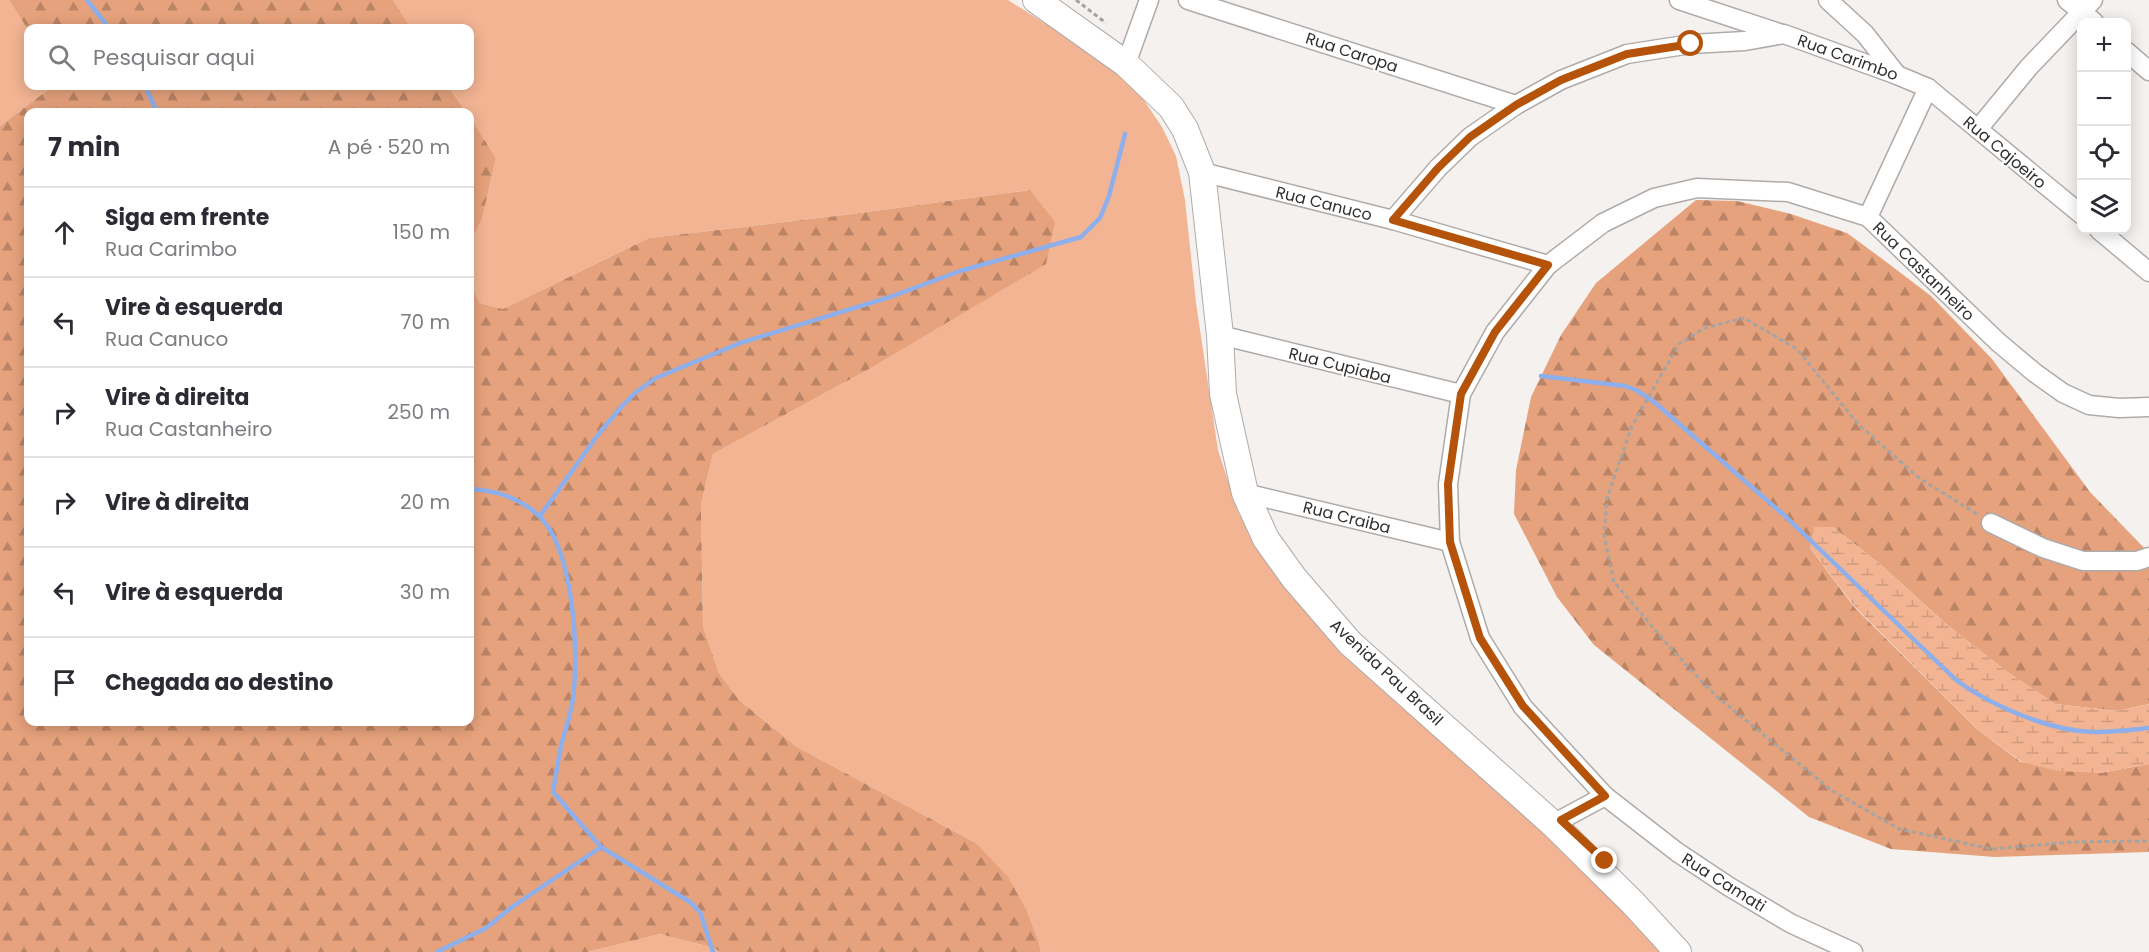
<!DOCTYPE html>
<html lang="pt">
<head>
<meta charset="utf-8">
<style>
	:root { --surface:#fff; --page:#f7f7f7; --text:#2b2b33; --muted:#7c7c81; --line:#e1e1e2 }
	body { margin:0; font-family:Poppins,sans-serif; background:var(--page); color:var(--text) }
	.controls { position:absolute; right:18px; top:18px; display:grid; overflow:hidden; border-radius:12px; box-shadow:0 3px 15px #0003 }
	.controls button { width:54px; height:54px; display:grid; place-items:center; padding:0; border:0; border-bottom:2px solid var(--line); background:var(--surface); color:var(--text); font:30px sans-serif }
	.stop { position:absolute; width:18px; height:18px; margin:-14px; border:4px solid #b45309; border-radius:50%; background:#fff }
	.stop.end { background:#b45309; border-color:#fff; box-shadow:0 2px 6px #0008 }
	.list { margin:0; padding:0; list-style:none }
	h2 { display:flex; justify-content:space-between; align-items:center; height:78px; margin:0; padding:0 24px; font-size:26px }
	h2 small { font-size:20px; font-weight:400; color:var(--muted) }
	.list li { display:grid; grid-template-columns:39px 1fr auto; gap:18px; align-items:center; box-sizing:border-box; height:90px; padding:0 24px; border-top:2px solid var(--line) }
	.list b { display:block; font-size:22px; white-space:nowrap }
	.list p { margin:0; font-size:20px; white-space:nowrap; color:var(--muted) }
	.list em { font-size:20px; font-style:normal; color:var(--muted) }
	.icon { flex:none; width:33px; height:33px; fill:none; stroke:currentColor; stroke-width:2; stroke-linecap:round; stroke-linejoin:round }
	.map { position:relative; flex:none; width:2149px; height:952px; overflow:hidden }
	.search { position:absolute; background:var(--surface); box-shadow:0 3px 15px #0003; left:24px; top:24px; width:450px; height:66px; display:flex; align-items:center; gap:15px; box-sizing:border-box; padding:0 21px; border-radius:12px; color:var(--muted); font-size:22px }
	.panel { position:absolute; background:var(--surface); box-shadow:0 3px 15px #0003; left:24px; top:108px; width:450px; height:618px; border-radius:12px }
	.map>svg:first-child { display:block }
	.grass { fill:#f2b493 }
	.forest { fill:url(#forest-firs) }
	.wetland { fill:url(#wetland-marsh) }
	.lines { fill:none; stroke-linecap:round; stroke-linejoin:round }
	.stream { stroke:#8dafeb; stroke-width:4.5 }
	.street-casing { stroke:#afabaa; stroke-width:21 }
	.secondary-casing { stroke:#afabaa; stroke-width:28 }
	.path { stroke:#a6a4a2; stroke-width:3; stroke-dasharray:4.5 3; stroke-linecap:butt }
	.street { stroke:#fff; stroke-width:18 }
	.secondary { stroke:#fff; stroke-width:26 }
	.route { stroke:#b45309; stroke-width:8 }
	.labels { text-anchor:middle; stroke-width:4.5; stroke-linejoin:round; paint-order:stroke }
	.street-label { font-size:16px; fill:#31302f; stroke:#fff }
</style>
</head>
<body>
<div class="map">
<svg width="2149" height="952" viewBox="0 0 2149 952">
	<defs>
		<pattern id="forest-firs" width="22" height="20" patternUnits="userSpaceOnUse" patternTransform="scale(1.5)"><rect width="22" height="20" fill="#e6a27c"/><path d="M5 1l3.5 6h-7zM16 11l3.5 6h-7z" fill="#bb8466"/></pattern>
		<pattern id="wetland-marsh" width="20" height="14" patternUnits="userSpaceOnUse" patternTransform="scale(1.5)"><rect width="20" height="14" fill="#f2b493"/><path d="M1 5h8M5 5V1M11 12h8M15 12V8" fill="none" stroke="#d09b7f"/></pattern>
	</defs>
	<rect width="100%" height="100%" fill="#f5f1ef"/>
	<!-- grass -->
	<g class="grass">
		<path d="M 0,0 L 9,0 L 28,30 L 28,86 L 53,86 L 0,126 Z"/>
		<path d="M 393,0 L 1008,0 L 1105,62 L 1143,99 L 1162,127 L 1176,156 L 1185,200 L 1196,303 L 1218,450 L 1238,512 L 1269,565 L 1292,597 L 1434,726 L 1672,952 L 1041,952 L 1039,942 L 1027,911 L 976,843 L 797,747 L 739,700 L 719,673 L 703,626 L 701,505 L 713,454 L 862,373 L 1029,190 L 852,214 L 649,238 L 503,309 L 480,303 L 470,284 L 470,244 L 482,219 L 496,158 L 470,117 L 470,112 L 466,112 L 448,86 L 470,86 L 470,28 L 411,28 Z"/>
		<path d="M 660,934 L 714,948 L 720,952 L 588,952 Z"/>
	</g>
	<!-- forest -->
	<g class="forest">
		<path d="M 9,0 L 393,0 L 411,28 L 28,30 Z"/>
		<path d="M 53,86 L 448,86 L 466,112 L 28,112 L 28,722 L 470,722 L 470,284 L 480,303 L 503,309 L 649,238 L 852,214 L 1030,190 L 1055,222 L 1046,264 L 862,373 L 713,454 L 701,505 L 703,626 L 719,673 L 739,700 L 797,747 L 976,843 L 1008,877 L 1027,911 L 1039,942 L 1041,952 L 720,952 L 714,948 L 660,934 L 588,952 L 0,952 L 0,126 Z"/>
		<path d="M 470,117 L 496,158 L 482,219 L 470,244 Z"/>
		<path d="M 1696,200 L 1737,201 L 1791,214 L 1847,233 L 1885,261 L 1931,296 L 1992,359 L 2090,492 L 2149,553 L 2149,704 L 2117,711 L 2055,704 L 2006,671 L 1946,624 L 1880,564 L 1833,527 L 1810,548 L 1855,608 L 1978,730 L 2021,762 L 2100,773 L 2149,764 L 2149,852 L 1995,857 L 1891,849 L 1809,817 L 1594,645 L 1557,597 L 1514,514 L 1516,470 L 1531,397 L 1561,335 L 1596,283 Z"/>
	</g>
	<!-- wetland -->
	<path class="wetland" d="M 1814,527 L 1833,527 L 1880,564 L 1946,624 L 2006,671 L 2055,704 L 2117,711 L 2149,704 L 2149,764 L 2100,773 L 2058,771 L 2022,762 L 1978,730 L 1855,607 L 1810,548 Z"/>
	<g class="lines">
		<!-- stream -->
		<g class="stream">
			<path d="M 87,0 L 109,28"/>
			<path d="M 145,86 L 157,112"/>
			<path d="M 1541,376 L 1625,386 L 1636,390 L 1653,401 L 1785,516 L 1956,680 C 1990,705 2049,731 2093,732 C 2112,732 2131,730 2149,728"/>
			<path d="M 470,489 C 494,490 522,498 540,517 C 574,551 579,652 573,698 C 571,713 566,728 562,742 C 558,758 556,775 553,792 L 601,847 L 690,902 L 700,912 L 713,952"/>
			<path d="M 540,516 L 597,436 L 622,406 L 636,392 L 656,378 L 740,343 L 890,297 L 960,271 L 1081,237 L 1100,218 L 1109,196 L 1125,134"/>
			<path d="M 437,952 L 486,928 L 512,907 L 601,847"/>
		</g>
		<!-- street casing -->
		<g class="street-casing">
			<g id="street">
				<path d="M 1188,0 L 1516,105"/>
				<path d="M 1679,0 L 1782,34"/>
				<path d="M 1828,0 L 1865,34 L 1897,75"/>
				<path d="M 2067,0 L 2094,22"/>
				<path d="M 2126,51 L 2149,71"/>
				<path d="M 1126,64 L 1149,0"/>
				<path d="M 1978,129 L 2029,67 L 2093,0"/>
				<path d="M 1202,172 L 1393,220 L 1548,265"/>
				<path d="M 1868,217 L 1928,88"/>
				<path d="M 1393,220 L 1438,168 L 1470,137 L 1516,105 L 1561,80 L 1627,54 L 1691,44 L 1745,41 L 1784,34 L 1897,75 L 1928,88 L 2082,215"/>
				<path d="M 2099,230 L 2149,272"/>
				<path d="M 1220,335 L 1461,394"/>
				<path d="M 1245,493 L 1450,542"/>
				<path d="M 1991,523 L 2043,548 L 2083,561 L 2137,561 L 2149,557"/>
				<path d="M 1553,824 L 1605,796"/>
				<path d="M 1853,952 L 1790,923 L 1728,886 L 1677,852 L 1605,796 L 1523,707 L 1480,638 L 1450,542 L 1448,484 L 1461,394 L 1495,332 L 1548,265 L 1603,223 L 1654,198 L 1697,188 L 1788,192 L 1868,217 L 1998,342 L 2035,373 L 2063,393 L 2089,405 L 2119,408 L 2149,407"/>
			</g>
		</g>
		<!-- secondary casing -->
		<g class="secondary-casing">
			<path id="secondary" d="M 1036,0 L 1126,64 L 1171,107 L 1185,129 L 1202,172 L 1220,335 L 1223,394 L 1245,493 L 1266,539 L 1294,578 L 1350,643 L 1553,824 L 1633,903 L 1678,952"/>
		</g>
		<!-- path -->
		<g class="path">
			<path d="M 1076,0 L 1106,23"/>
			<path d="M 1977,514 L 1919,478 L 1858,424 L 1797,349 L 1744,318 L 1705,328 L 1679,344 L 1632,426 L 1607,498 L 1604,536 L 1614,582 L 1674,652 L 1715,695 L 1831,790 L 1899,829 L 1992,849 L 2072,842 L 2149,841"/>
		</g>
		<!-- street -->
		<use href="#street" class="street"/>
		<!-- secondary -->
		<use href="#secondary" class="secondary"/>
	</g>
	<g class="lines">
		<!-- route -->
		<path class="route" d="M 1605,861 L 1561,820 L 1605,796 L 1523,706 L 1480,638 L 1450,542 L 1448,484 L 1461,394 L 1495,332 L 1548,265 L 1393,220 L 1438,168 L 1470,137 L 1516,105 L 1561,80 L 1627,54 L 1691,44"/>
	</g>
	<g class="labels">
		<!-- street labels -->
		<g class="street-label">
			<text transform="translate(1352 52) rotate(18)" y="6">Rua Caropa</text>
			<text transform="translate(1848 57) rotate(20)" y="6">Rua Carimbo</text>
			<text transform="translate(2005 152) rotate(40)" y="6">Rua Cajoeiro</text>
			<text transform="translate(1324 203) rotate(14)" y="6">Rua Canuco</text>
			<text transform="translate(1924 271) rotate(44)" y="6">Rua Castanheiro</text>
			<text transform="translate(1340 365) rotate(14)" y="6">Rua Cupiaba</text>
			<text transform="translate(1347 517) rotate(14)" y="6">Rua Craiba</text>
			<text transform="translate(1387 672) rotate(43)" y="6">Avenida Pau Brasil</text>
			<text transform="translate(1724 882) rotate(32)" y="6">Rua Camati</text>
		</g>
	</g>
</svg>
<div class="controls">
<button>+</button>
<button>−</button>
<button><svg class="icon" aria-label="locate" viewBox="0 0 24 24"><circle cx="12" cy="12" r="6"/><path d="M12 2v4M12 18v4M2 12h4M18 12h4"/></svg></button>
<button><svg class="icon" aria-label="layers" viewBox="0 0 24 24"><path d="M12 4l9 5-9 5-9-5zM3 14l9 5 9-5"/></svg></button>
</div>
<div class="stop" style="left:1691px;top:44px"></div>
<div class="stop end" style="left:1605px;top:861px"></div>
<div class="search"><svg class="icon" aria-label="search" viewBox="0 0 24 24"><circle cx="10" cy="10" r="6"/><path d="M15 15l6 6"/></svg>Pesquisar aqui</div>
<section class="panel">
<h2>7 min<small>A pé · 520 m</small></h2>
<ul class="list">
<li><svg class="icon" aria-label="ahead" viewBox="0 0 24 24"><path d="M12 20V5M6 11l6-6 6 6"/></svg><div><b>Siga em frente</b><p>Rua Carimbo</p></div><em>150 m</em></li>
<li><svg class="icon" aria-label="left" viewBox="0 0 24 24"><path d="M17 20v-9H6M10 6l-5 5 5 5"/></svg><div><b>Vire à esquerda</b><p>Rua Canuco</p></div><em>70 m</em></li>
<li><svg class="icon" aria-label="right" viewBox="0 0 24 24"><path d="M7 20v-9h11M14 6l5 5-5 5"/></svg><div><b>Vire à direita</b><p>Rua Castanheiro</p></div><em>250 m</em></li>
<li><svg class="icon" aria-label="right" viewBox="0 0 24 24"><path d="M7 20v-9h11M14 6l5 5-5 5"/></svg><div><b>Vire à direita</b></div><em>20 m</em></li>
<li><svg class="icon" aria-label="left" viewBox="0 0 24 24"><path d="M17 20v-9H6M10 6l-5 5 5 5"/></svg><div><b>Vire à esquerda</b></div><em>30 m</em></li>
<li><svg class="icon" aria-label="arrive" viewBox="0 0 24 24"><path d="M6 21V4h12l-3 4 3 4H6"/></svg><div><b>Chegada ao destino</b></div></li>
</ul>
</section>
</div>
</body>
</html>
